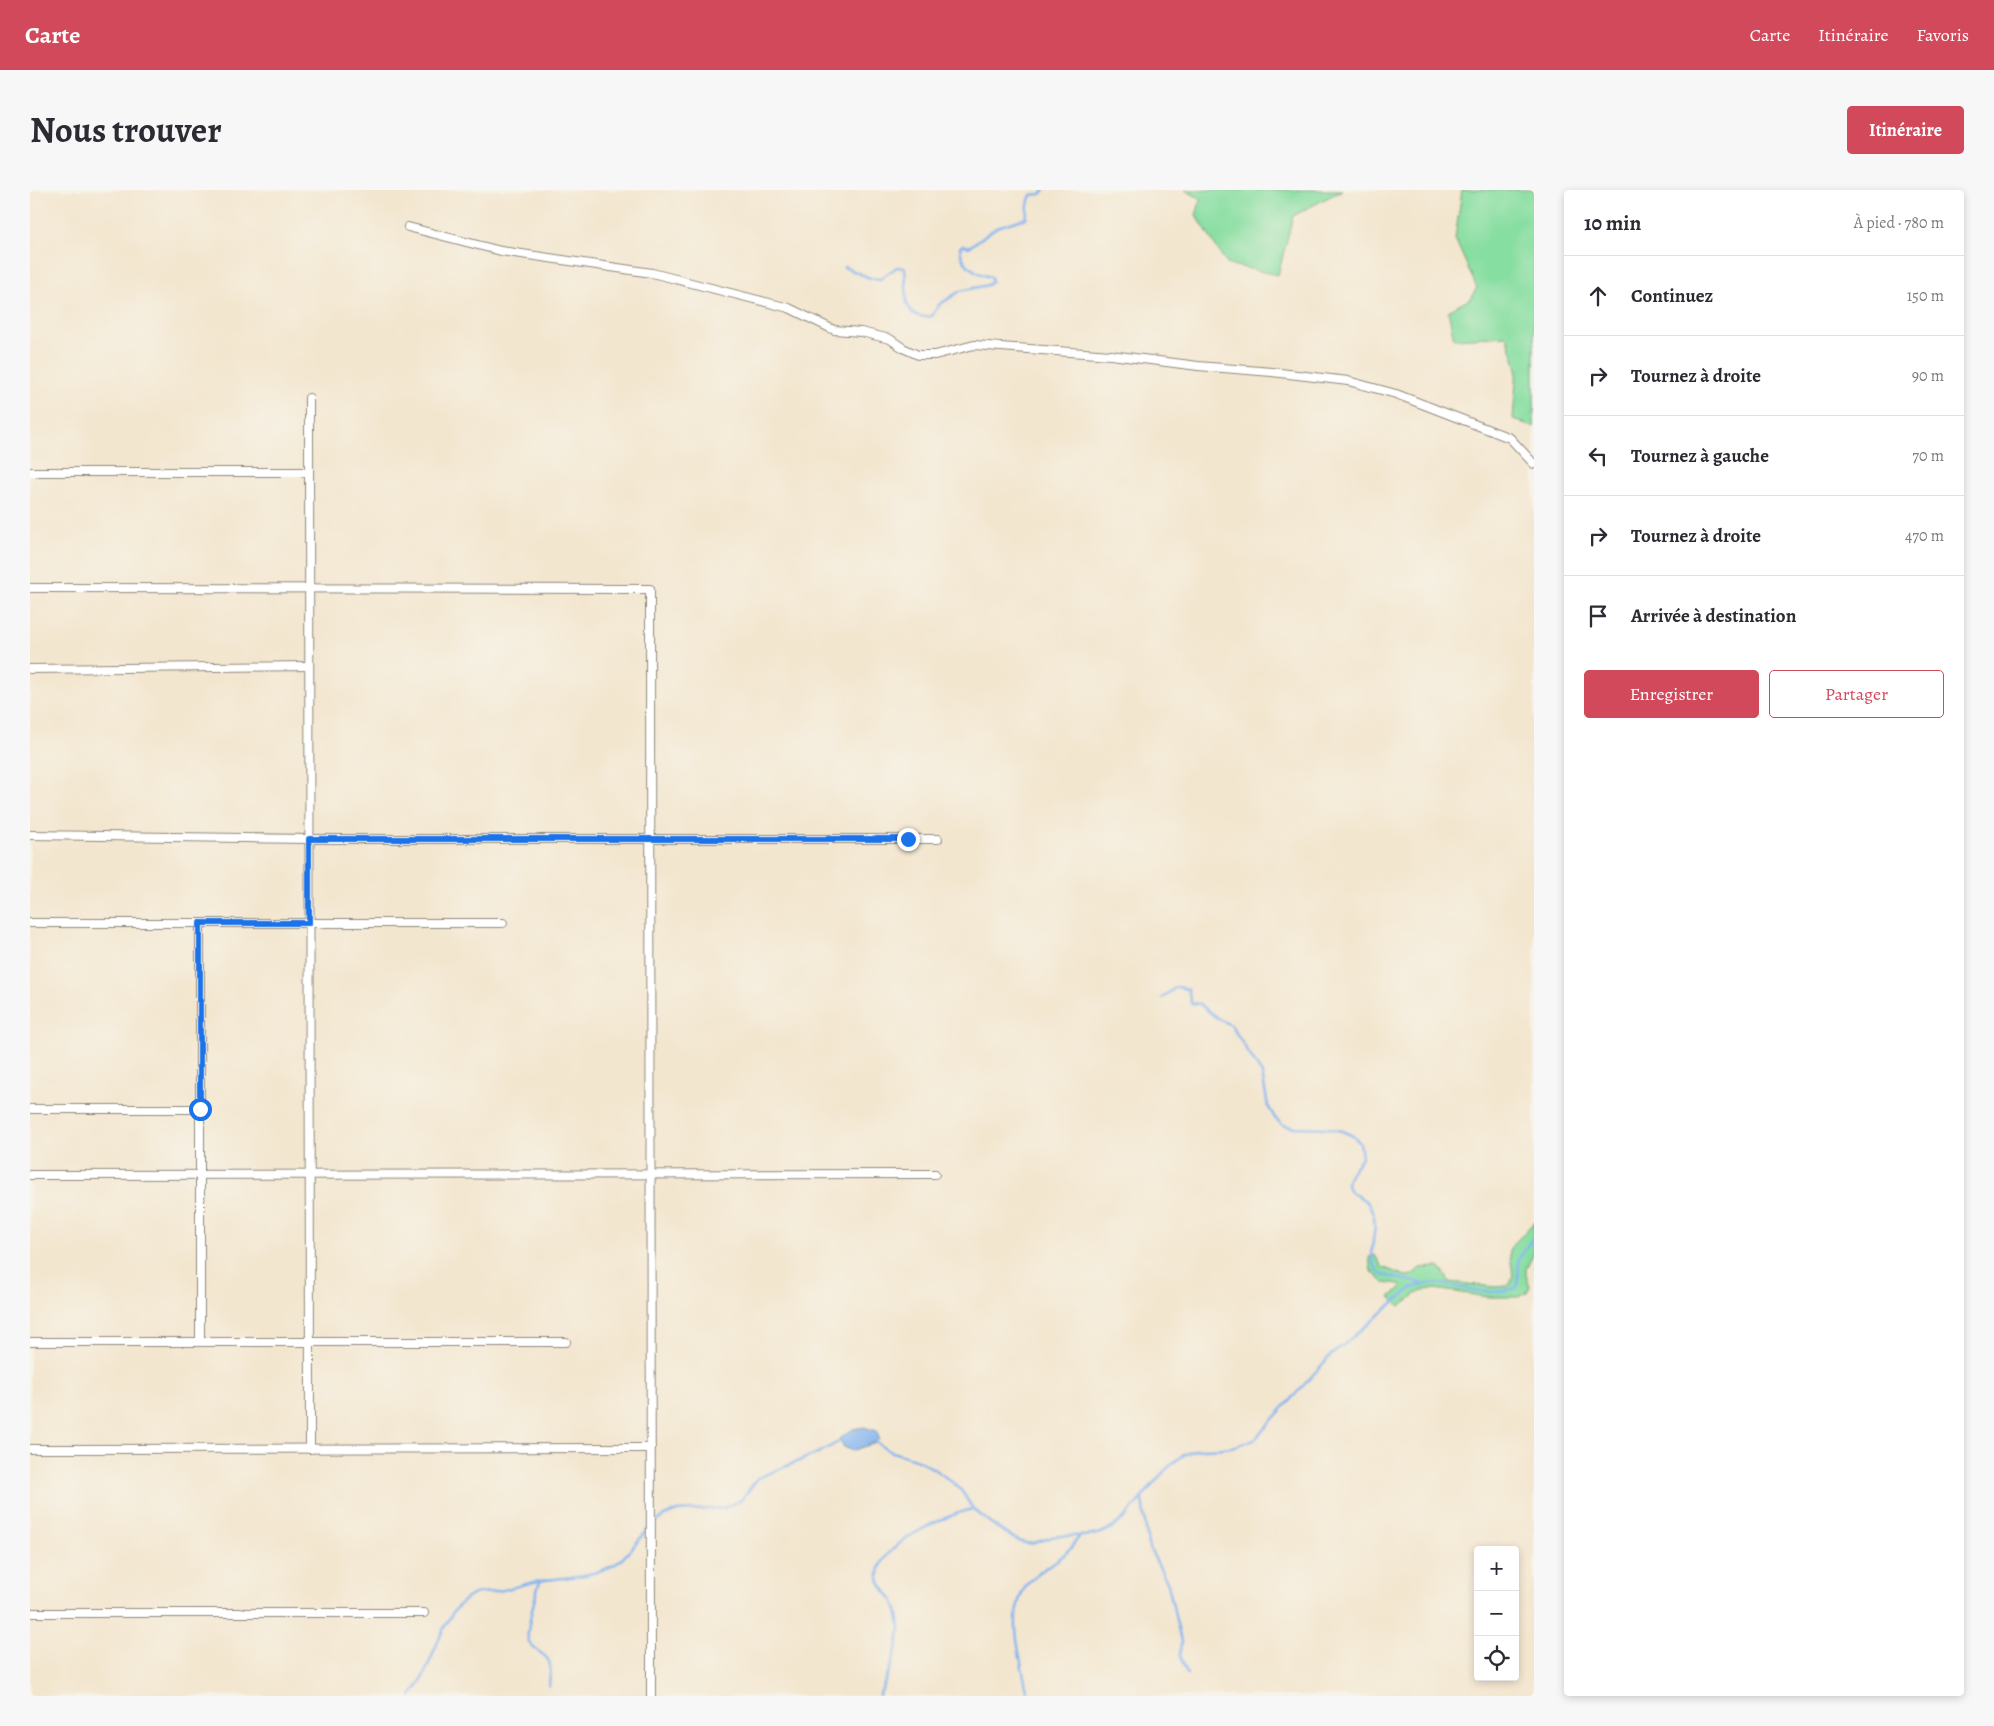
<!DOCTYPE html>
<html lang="fr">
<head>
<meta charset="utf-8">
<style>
	:root { --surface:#fff; --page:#f7f7f7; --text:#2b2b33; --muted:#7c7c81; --line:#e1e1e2; --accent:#d1495b }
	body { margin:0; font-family:Alegreya,serif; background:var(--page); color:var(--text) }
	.controls { position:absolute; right:15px; bottom:15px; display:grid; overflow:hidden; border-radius:5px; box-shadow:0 2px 8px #0003 }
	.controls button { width:45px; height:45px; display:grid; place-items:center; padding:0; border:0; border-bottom:1px solid var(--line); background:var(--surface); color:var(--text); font:25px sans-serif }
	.stop { position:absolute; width:15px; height:15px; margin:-11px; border:4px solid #1a73e8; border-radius:50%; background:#fff }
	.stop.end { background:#1a73e8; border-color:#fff; box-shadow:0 1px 5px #0008 }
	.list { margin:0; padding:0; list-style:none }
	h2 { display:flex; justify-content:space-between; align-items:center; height:65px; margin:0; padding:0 20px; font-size:21px }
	h2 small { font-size:16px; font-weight:400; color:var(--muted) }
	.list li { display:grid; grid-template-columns:32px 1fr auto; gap:15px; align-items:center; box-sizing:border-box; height:80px; padding:0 20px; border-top:1px solid var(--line) }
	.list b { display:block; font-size:19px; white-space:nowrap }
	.list em { font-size:16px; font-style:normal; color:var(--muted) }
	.actions { display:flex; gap:10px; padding:15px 20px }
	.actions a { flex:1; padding:11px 0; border:1px solid var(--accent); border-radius:5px; text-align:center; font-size:18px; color:var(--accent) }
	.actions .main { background:var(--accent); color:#fff }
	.icon { flex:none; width:28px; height:28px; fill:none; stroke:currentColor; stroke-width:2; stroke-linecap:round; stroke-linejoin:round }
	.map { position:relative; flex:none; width:1504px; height:1506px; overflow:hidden; border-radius:5px }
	header { display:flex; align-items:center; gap:30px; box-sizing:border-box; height:70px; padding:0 25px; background:var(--accent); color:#fff }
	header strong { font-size:24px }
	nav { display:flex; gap:28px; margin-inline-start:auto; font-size:18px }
	.intro { display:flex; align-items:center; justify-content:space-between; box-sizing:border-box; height:120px; padding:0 30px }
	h1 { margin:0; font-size:35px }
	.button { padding:12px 22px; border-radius:5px; background:var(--accent); color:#fff; font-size:18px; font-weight:700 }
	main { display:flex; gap:30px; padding:0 30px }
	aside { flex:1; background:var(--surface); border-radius:5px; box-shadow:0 2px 8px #0003 }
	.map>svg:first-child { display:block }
	.green { fill:#87dea1; stroke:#598466 }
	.water { fill:#85b5f0; stroke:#58708e }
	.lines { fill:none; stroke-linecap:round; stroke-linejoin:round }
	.stream { stroke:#85b5f0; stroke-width:2.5 }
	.street-casing { stroke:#8f887d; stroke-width:10 }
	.street { stroke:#fff; stroke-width:8 }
	.route { stroke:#1a73e8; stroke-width:6 }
</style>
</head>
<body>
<header>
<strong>Carte</strong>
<nav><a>Carte</a><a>Itinéraire</a><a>Favoris</a></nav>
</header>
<div class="intro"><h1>Nous trouver</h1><a class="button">Itinéraire</a></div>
<main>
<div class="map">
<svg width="1504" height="1506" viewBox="0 0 1504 1506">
	<rect width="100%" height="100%" fill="#f7f3e8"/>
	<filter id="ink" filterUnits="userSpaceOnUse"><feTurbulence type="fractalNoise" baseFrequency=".02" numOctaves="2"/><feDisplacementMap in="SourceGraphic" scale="10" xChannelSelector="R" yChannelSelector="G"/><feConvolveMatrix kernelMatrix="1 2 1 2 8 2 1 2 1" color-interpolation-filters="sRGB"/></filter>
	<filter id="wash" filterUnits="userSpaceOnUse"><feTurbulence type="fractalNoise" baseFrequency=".0096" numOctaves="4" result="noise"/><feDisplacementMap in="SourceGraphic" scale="20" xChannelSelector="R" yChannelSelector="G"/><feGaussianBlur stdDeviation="1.12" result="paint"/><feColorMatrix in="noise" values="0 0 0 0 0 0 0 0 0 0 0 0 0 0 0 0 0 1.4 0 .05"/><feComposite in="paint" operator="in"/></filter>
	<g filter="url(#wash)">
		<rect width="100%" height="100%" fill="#f3e6cf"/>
		<!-- green -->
		<g class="green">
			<path d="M 1155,0 L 1312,0 L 1263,26 L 1248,85 L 1197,74 L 1166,25 L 1171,9 Z"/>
			<path d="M 1432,0 L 1504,0 L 1504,237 L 1483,229 L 1487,178 L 1477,146 L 1424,149 L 1418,121 L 1440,109 L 1447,98 L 1425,49 Z"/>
			<path d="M 1504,1032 L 1504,1063 L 1496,1079 L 1496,1085 L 1500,1096 L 1497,1103 L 1488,1107 L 1458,1107 L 1405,1099 L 1392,1100 L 1370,1116 L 1360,1107 L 1371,1098 L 1370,1094 L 1353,1092 L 1341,1081 L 1339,1067 L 1345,1065 L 1352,1077 L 1376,1086 L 1382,1085 L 1390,1078 L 1408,1077 L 1411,1079 L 1420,1092 L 1465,1097 L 1478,1096 C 1488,1087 1478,1070 1480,1058 Z"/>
		</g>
		<!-- water -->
		<path class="water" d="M 834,1237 L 847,1241 L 849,1249 C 842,1256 832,1256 823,1261 L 814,1257 L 809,1249 L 823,1239 Z"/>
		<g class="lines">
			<!-- stream -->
			<g class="stream">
				<path d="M 814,77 L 840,88 L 850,89 L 867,77 L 875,78 L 877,114 L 882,123 L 891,127 L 902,126 L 909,115 L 930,101 L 958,95 L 962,91 L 961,87 C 946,84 930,74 930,57 L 933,55 L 939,57 L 967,37 L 996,28 L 999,10 L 1001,5 L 1011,4 L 1015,0"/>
				<path d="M 1132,808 L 1146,797 L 1158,799 L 1161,813 L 1170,814 L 1187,828 L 1201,835 L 1232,884 L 1238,916 L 1245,928 L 1253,935 L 1262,937 L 1296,938 L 1312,941 L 1323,946 L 1330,953 L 1332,967 C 1327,975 1317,985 1317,994 C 1318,1006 1333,1005 1339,1015 C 1352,1036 1338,1052 1343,1072 C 1344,1077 1349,1081 1352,1085 L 1391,1093"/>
				<path d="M 845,1250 C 859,1266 874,1263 892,1272 C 904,1279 919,1289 929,1298 C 936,1305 938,1314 945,1320 C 953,1328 984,1351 995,1353 C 1007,1356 1017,1346 1028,1346 C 1056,1346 1072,1349 1094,1328 C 1114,1308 1130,1280 1154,1265 C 1169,1256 1178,1260 1194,1258 C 1206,1257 1216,1253 1226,1248 L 1299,1167 L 1380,1099 C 1407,1086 1432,1101 1460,1102 C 1469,1102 1478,1100 1487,1098 L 1489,1068 L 1504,1046"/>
				<path d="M 1112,1309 L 1118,1355 L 1138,1394 L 1151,1452 L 1150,1465 L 1157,1484"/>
				<path d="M 622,1335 L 634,1326 L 647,1321 L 694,1318 L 711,1310 L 728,1288 L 788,1263 L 814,1249"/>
				<path d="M 510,1392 C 506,1402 496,1441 498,1449 C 502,1462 516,1462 519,1472 C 522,1478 519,1489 519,1496"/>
				<path d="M 997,1500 C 990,1466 973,1416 1003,1388 C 1021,1372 1034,1370 1049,1347"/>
				<path d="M 381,1506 C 403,1480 409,1427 437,1408 C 448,1400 457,1404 469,1401 C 483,1398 496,1393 510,1391 C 535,1387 565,1387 587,1373 C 597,1366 609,1349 618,1339"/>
				<path d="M 849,1506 C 857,1487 868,1461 870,1440 C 870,1433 867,1416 863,1410 C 858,1403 850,1397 849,1388 C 845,1355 918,1324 943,1319"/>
			</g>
		</g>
	</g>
	<g filter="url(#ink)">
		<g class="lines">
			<!-- street casing -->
			<g class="street-casing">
				<g id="street">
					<path d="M 378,37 L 471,61 L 622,83 L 759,118 L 804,140 L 831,142 L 860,149 L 873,158 L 888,165 L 905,165 L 944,155 L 1081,165 L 1168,176 L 1242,182 L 1318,191 L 1366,204 L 1480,248 L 1504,274"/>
					<path d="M 279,208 L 280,1259"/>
					<path d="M 0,282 L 279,282"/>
					<path d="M 0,398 L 620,399 L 621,1506"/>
					<path d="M 0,479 L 279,476"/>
					<path d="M 0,645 L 279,649 L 908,649"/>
					<path d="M 0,733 L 473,733"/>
					<path d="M 170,733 L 170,1152"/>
					<path d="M 0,919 L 170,919"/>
					<path d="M 0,985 L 905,984"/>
					<path d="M 0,1152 L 536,1152"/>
					<path d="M 0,1259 L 621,1258"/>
					<path d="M 0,1423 L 394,1423"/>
				</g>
			</g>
			<!-- street -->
			<use href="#street" class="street"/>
		</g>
	</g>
	<g class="lines" filter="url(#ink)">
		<!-- route -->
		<path class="route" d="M 170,919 L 170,733 L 279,733 L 279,649 L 878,649"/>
	</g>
</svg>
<div class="controls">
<button>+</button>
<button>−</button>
<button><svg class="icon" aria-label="locate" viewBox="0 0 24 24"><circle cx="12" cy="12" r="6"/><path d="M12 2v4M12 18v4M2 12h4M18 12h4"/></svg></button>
</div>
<div class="stop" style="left:170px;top:919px"></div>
<div class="stop end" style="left:878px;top:649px"></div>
</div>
<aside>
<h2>10 min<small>À pied · 780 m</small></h2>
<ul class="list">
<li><svg class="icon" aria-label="ahead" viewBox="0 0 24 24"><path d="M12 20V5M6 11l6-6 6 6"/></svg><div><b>Continuez</b></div><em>150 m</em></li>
<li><svg class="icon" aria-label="right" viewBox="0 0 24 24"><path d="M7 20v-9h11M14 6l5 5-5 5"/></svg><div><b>Tournez à droite</b></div><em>90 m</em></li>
<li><svg class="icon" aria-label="left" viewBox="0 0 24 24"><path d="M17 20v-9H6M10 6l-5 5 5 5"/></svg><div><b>Tournez à gauche</b></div><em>70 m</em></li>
<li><svg class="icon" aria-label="right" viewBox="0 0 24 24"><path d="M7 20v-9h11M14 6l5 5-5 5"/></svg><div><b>Tournez à droite</b></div><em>470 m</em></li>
<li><svg class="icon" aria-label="arrive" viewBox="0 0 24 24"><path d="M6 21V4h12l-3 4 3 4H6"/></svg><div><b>Arrivée à destination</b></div></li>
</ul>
<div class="actions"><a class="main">Enregistrer</a><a>Partager</a></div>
</aside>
</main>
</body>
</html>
